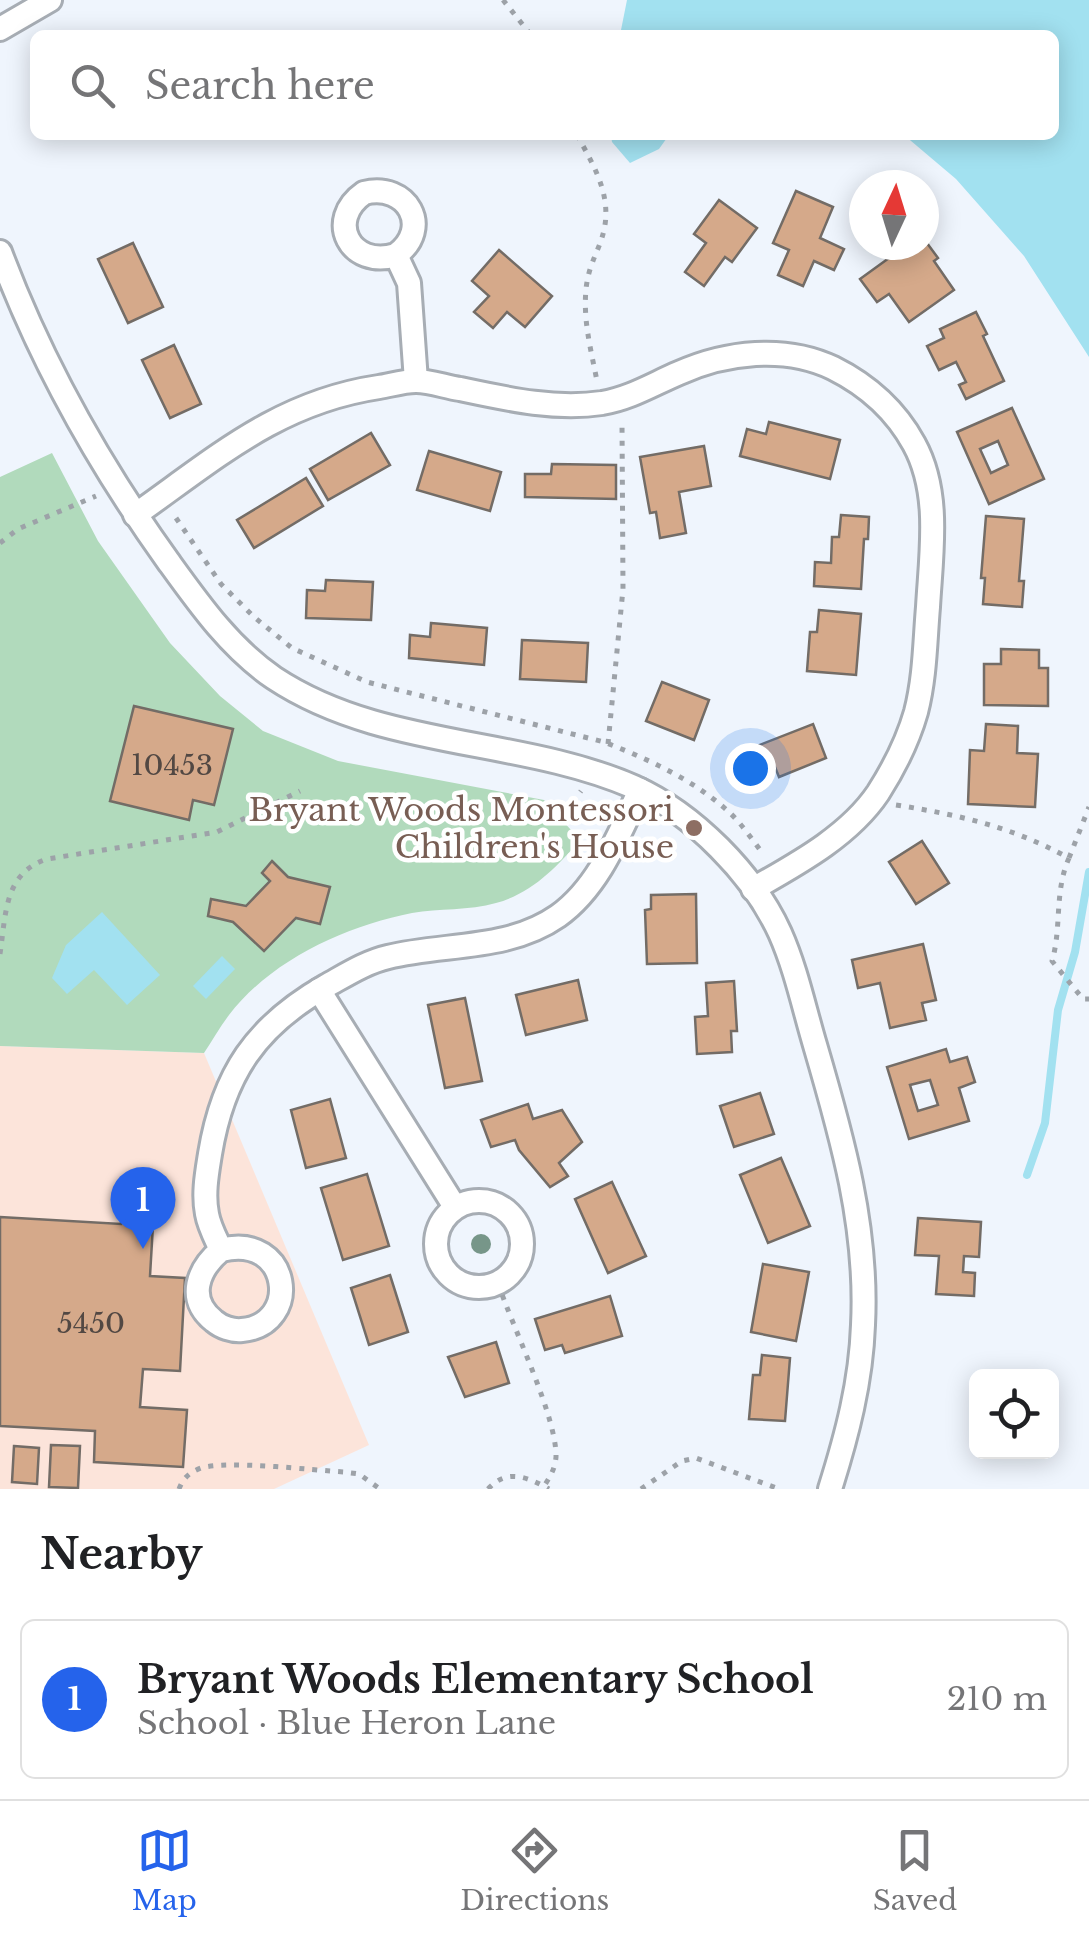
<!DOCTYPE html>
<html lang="en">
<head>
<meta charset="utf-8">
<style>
	:root { --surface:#fff; --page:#f2f2f2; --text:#202124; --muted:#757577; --line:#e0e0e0; --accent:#2563eb }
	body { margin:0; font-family:"Libre Baskerville",serif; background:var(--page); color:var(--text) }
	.controls { position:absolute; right:30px; bottom:30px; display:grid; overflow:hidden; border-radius:15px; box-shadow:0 5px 25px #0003 }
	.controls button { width:90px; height:90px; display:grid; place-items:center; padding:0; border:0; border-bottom:2px solid var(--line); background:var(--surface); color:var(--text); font:50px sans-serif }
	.compass { position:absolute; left:849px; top:170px; width:90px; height:90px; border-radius:50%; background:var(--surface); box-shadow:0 5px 25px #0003; rotate:4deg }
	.you { position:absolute; left:750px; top:768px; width:35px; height:35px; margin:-25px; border:8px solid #fff; border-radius:50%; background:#1a73e8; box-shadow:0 0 0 15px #1a73e833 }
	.badge { display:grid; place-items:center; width:65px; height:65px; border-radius:50%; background:var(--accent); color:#fff; font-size:32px; font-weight:700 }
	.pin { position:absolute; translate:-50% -82px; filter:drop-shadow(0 2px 5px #0008) }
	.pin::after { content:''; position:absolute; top:52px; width:35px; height:30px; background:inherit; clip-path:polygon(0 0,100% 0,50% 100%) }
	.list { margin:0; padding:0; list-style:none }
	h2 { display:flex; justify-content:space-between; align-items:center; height:130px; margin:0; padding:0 40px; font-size:42px }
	h2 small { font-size:32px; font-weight:400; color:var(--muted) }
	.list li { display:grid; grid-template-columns:65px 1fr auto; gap:30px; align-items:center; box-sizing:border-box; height:160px; margin:0 20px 20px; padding:0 20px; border:2px solid var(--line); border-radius:15px }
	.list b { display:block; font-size:38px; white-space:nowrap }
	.list p { margin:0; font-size:32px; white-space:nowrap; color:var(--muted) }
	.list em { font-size:32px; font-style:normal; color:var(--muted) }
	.icon { flex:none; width:55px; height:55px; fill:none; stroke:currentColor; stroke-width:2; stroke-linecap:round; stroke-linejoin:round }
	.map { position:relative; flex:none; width:1089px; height:1489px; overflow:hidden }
	.search { position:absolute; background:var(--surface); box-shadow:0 5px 25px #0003; left:30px; right:30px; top:30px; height:110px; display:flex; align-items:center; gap:25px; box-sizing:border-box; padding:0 35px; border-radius:15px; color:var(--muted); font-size:38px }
	.sheet { height:310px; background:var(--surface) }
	nav { display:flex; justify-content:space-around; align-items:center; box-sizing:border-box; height:140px; border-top:2px solid var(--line); background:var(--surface); font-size:28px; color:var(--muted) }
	nav a { display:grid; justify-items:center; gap:5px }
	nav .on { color:var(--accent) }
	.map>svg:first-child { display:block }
	.education { fill:#fce4da }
	.green { fill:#b1dabc }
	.water { fill:#a2e1f0 }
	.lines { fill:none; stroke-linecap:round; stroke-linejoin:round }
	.stream { stroke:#a2e1f0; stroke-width:8 }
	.building { fill:#d5a98a; stroke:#736c66; stroke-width:2.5; fill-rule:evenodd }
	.street-casing { stroke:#a7adb4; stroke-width:28 }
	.path { stroke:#9da2a8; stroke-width:5; stroke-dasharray:5 8; stroke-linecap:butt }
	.street { stroke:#fff; stroke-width:22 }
	.tree { fill:#779689 }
	.education-dot { fill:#8d6e63; stroke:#fff; stroke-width:4 }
	.labels { text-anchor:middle; stroke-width:9; stroke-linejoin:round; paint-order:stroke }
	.number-label { font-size:28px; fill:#524843 }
	.education-label { font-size:32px; fill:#785e54; stroke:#fff; text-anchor:end }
</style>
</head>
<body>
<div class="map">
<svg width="1089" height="1489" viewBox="0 0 1089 1489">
	<rect width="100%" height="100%" fill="#eff5fd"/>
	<!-- education -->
	<path class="education" d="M 0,1046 L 204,1053 L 369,1445 L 274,1489 L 0,1489 Z"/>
	<!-- green -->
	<path class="green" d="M 52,453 L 98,541 L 170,643 L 220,696 L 263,731 L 338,761 L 544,800 L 580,840 C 556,868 532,893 496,903 C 469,911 439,908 412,913 C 346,926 271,960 229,1015 C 220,1027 212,1041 204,1053 L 0,1046 L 0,477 Z"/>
	<!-- water -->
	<g class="water">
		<path d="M 627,0 L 1089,0 L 1089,357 L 1024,256 L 956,179 L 904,135 L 1054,135 L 1054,35 L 620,35 Z"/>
		<path d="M 611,135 L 669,135 L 659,149 L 630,163 L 612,142 Z"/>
		<path d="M 102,912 L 160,975 L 127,1005 L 94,970 L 67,994 L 52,978 L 66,945 Z"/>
		<path d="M 222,956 L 235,969 L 206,999 L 193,986 Z"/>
	</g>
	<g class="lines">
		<!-- stream -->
		<path class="stream" d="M 1027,1175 L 1045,1123 L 1058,1010 L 1075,952 L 1089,872"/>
	</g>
	<!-- building -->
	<g class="building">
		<path d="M 796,191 L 833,207 L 820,238 L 844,249 L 834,270 L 814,261 L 803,286 L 778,275 L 789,250 L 773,243 Z"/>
		<path d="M 719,200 L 757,228 L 732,262 L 725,257 L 704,286 L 685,272 L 706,243 L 694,234 Z"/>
		<path d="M 924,239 L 938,258 L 934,261 L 954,290 L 909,322 L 889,294 L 877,302 L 860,279 L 907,245 L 924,245 Z"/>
		<path d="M 133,243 L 163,307 L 128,323 L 98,259 Z"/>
		<path d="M 499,250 L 552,296 L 525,327 L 507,312 L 493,328 L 474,312 L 489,296 L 472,281 Z"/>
		<path d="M 976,312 L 987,334 L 983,336 L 1004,381 L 966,399 L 959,385 L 966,382 L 956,362 L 939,370 L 927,346 L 944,338 L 940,329 Z"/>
		<path d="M 174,345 L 201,404 L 170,418 L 142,360 Z"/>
		<path d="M 1012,408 L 1044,479 L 989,504 L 957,432 ZM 998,441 L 1008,465 L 991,473 L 980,449 Z"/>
		<path d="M 769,422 L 840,440 L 830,479 L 740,456 L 747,429 L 766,434 Z"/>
		<path d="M 371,433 L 390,465 L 328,500 L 310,469 Z"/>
		<path d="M 704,446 L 711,486 L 679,492 L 686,533 L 660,538 L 656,512 L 650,513 L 640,457 Z"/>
		<path d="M 429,451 L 501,472 L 490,511 L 417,490 Z"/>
		<path d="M 552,464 L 616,465 L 616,499 L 525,497 L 525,474 L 551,474 Z"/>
		<path d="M 306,478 L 323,506 L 254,548 L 237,520 Z"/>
		<path d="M 841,515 L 869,517 L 868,539 L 864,539 L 861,589 L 814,586 L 815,562 L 831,563 L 832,537 L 839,537 Z"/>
		<path d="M 986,516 L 1024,519 L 1019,581 L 1024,581 L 1022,607 L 983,604 L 985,578 L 981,578 Z"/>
		<path d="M 326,580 L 373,582 L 371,620 L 306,618 L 307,590 L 325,591 Z"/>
		<path d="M 819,610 L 861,614 L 856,675 L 807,671 L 810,632 L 817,632 Z"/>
		<path d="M 431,623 L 487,628 L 484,665 L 409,658 L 410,635 L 430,637 Z"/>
		<path d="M 522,640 L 588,643 L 586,682 L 520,679 Z"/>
		<path d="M 1001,649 L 1039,650 L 1039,668 L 1048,668 L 1048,706 L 984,705 L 984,664 L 1001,664 Z"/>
		<path d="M 662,682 L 709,700 L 694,740 L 646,721 Z"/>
		<path d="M 134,706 L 233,729 L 214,805 L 193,800 L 189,820 L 110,801 Z"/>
		<path d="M 813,724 L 826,758 L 779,777 L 775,767 L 744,779 L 734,755 Z"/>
		<path d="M 986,724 L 1018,726 L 1017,753 L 1038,754 L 1035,807 L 968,804 L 970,750 L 984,751 Z"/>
		<path d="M 922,841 L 949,883 L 916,904 L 889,862 Z"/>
		<path d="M 272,861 L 288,877 L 330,887 L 320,924 L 296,918 L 264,951 L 233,922 L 208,916 L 211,899 L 246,906 L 270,881 L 262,873 Z"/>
		<path d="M 696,894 L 697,963 L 647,964 L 645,910 L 651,909 L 651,895 Z"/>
		<path d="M 923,944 L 936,1000 L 922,1003 L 926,1020 L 890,1028 L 880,983 L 858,988 L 852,960 Z"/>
		<path d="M 578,980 L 587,1020 L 526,1035 L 516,995 Z"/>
		<path d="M 734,981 L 737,1031 L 731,1031 L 732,1052 L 697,1054 L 695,1017 L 708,1016 L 706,983 Z"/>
		<path d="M 465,998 L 482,1081 L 445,1088 L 428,1005 Z"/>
		<path d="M 946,1049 L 950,1062 L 967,1057 L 975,1082 L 959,1088 L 969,1121 L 909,1139 L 887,1067 ZM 930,1080 L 938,1105 L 918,1111 L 910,1085 Z"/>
		<path d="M 760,1093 L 774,1134 L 734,1147 L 720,1106 Z"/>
		<path d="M 330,1099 L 346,1158 L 306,1168 L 291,1110 Z"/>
		<path d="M 528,1104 L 533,1119 L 562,1110 L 582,1142 L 559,1163 L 568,1176 L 550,1187 L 519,1150 L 515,1140 L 491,1147 L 481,1120 Z"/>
		<path d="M 781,1158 L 810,1226 L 768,1243 L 740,1175 Z"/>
		<path d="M 367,1174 L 389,1246 L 343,1260 L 321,1188 Z"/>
		<path d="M 612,1182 L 646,1256 L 608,1273 L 575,1199 Z"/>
		<path d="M 122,1206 L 154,1208 L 150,1276 L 185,1278 L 180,1371 L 143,1369 L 140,1407 L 187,1410 L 183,1467 L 94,1462 L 95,1431 L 0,1426 L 0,1217 L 121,1224 Z"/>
		<path d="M 918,1218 L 981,1222 L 979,1257 L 964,1256 L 963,1272 L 975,1273 L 974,1296 L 936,1294 L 939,1256 L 915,1255 Z"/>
		<path d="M 763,1264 L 809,1272 L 796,1341 L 751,1332 Z"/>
		<path d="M 390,1275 L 408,1332 L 369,1345 L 351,1288 Z"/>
		<path d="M 610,1296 L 622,1336 L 565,1353 L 562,1345 L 545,1350 L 535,1319 Z"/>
		<path d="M 496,1342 L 509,1383 L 465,1397 L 448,1357 Z"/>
		<path d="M 762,1355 L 790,1358 L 785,1421 L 749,1419 L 753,1375 L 760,1375 Z"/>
		<path d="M 51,1445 L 80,1446 L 78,1488 L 49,1487 Z"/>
		<path d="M 14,1446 L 39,1448 L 37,1484 L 12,1482 Z"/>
	</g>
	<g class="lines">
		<!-- street casing -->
		<g class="street-casing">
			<g id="street">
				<path d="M 0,29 L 50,0"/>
				<path d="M 0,252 C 41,362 100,466 168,561 C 199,604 230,648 274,678 C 381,749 519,737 634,787 C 694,814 753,874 780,933 C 796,969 804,1008 815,1045 C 842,1137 868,1228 863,1325 C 861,1382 847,1435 830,1489"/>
				<path d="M 396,255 C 350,269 325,220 364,193 C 407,182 433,228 396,255 L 409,283 L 416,381"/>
				<path d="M 135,515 C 216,458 278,402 379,387 C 391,385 404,381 416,381 C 430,381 446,387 460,389 C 507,399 555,410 602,403 C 631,398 653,384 679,373 C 726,352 785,345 833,368 C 867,385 896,411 914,444 C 941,493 931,553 928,607 C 925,642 925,677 916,712 C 908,740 894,768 878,793 C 849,836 797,864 753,889"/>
				<path d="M 319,990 L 455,1207"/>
				<circle cx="479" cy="1244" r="43"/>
				<path d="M 221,1250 C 198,1269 186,1299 214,1321 C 221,1327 232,1331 242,1330 C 302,1325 291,1232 221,1250 C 216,1239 209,1226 207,1214 C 203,1194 207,1173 210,1154 C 223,1074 256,1026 326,986 C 346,975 366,962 388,957 C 444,943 508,951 558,916 C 599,887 619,834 640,790"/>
			</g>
		</g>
		<!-- path -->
		<g class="path">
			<path d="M 503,0 L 531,35"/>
			<path d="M 577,135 C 593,164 612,195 604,230 C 599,252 589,262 586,289 C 583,321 591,350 597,381"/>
			<path d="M 176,518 L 221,584 L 254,617 L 292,648 L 367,682 L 604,742 C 648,759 694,780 729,812 C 742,824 753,841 764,855"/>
			<path d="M 0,543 L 18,529 L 96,496"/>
			<path d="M 608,744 L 623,589 L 622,423"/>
			<path d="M 896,805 C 960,815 1012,827 1069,858 L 1089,807"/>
			<path d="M 565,813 L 581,791"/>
			<path d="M 1069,858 C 1054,892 1062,927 1052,961 L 1083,999 L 1089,999"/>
			<path d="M 0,954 C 6,914 4,873 47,859 L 217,832 L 300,791"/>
			<path d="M 498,1283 C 512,1326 557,1417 556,1457 C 555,1469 550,1477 544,1486"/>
			<path d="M 179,1489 C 183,1478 190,1472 201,1468 C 228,1460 311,1470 344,1472 L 359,1474 L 380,1489"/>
			<path d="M 488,1489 C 507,1468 527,1477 549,1489"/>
			<path d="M 641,1489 L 682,1461 L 696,1458 L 779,1489"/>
		</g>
		<!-- street -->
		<use href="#street" class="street"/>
	</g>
	<!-- trees -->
	<circle class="tree" cx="481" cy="1244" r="10"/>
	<!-- markers -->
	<circle class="education-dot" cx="694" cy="828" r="10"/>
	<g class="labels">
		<!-- number labels -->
		<g class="number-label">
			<text x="172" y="775">10453</text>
			<text x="91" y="1333">5450</text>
		</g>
		<!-- education labels -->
		<g class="education-label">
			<text x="674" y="821">Bryant Woods Montessori<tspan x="674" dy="37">Children's House</tspan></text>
		</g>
	</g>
</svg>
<div class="controls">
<button><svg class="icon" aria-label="locate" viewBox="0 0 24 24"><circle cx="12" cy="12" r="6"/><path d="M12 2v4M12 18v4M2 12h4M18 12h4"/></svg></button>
</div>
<svg class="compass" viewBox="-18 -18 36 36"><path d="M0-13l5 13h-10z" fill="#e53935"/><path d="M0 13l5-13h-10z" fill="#757577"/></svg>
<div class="you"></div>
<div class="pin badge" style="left:143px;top:1249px">1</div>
<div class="search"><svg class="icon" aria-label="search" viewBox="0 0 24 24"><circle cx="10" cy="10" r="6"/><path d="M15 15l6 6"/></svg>Search here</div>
</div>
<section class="sheet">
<h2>Nearby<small></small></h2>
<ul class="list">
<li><span class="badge">1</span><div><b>Bryant Woods Elementary School</b><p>School · Blue Heron Lane</p></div><em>210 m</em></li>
</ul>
</section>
<nav>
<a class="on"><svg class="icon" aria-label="map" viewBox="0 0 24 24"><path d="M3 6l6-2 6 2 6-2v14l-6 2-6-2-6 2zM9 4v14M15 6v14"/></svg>Map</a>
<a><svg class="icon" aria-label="directions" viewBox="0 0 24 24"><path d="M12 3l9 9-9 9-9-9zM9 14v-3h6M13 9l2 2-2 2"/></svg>Directions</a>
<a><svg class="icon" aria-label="saved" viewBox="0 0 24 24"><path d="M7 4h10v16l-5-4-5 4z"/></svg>Saved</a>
</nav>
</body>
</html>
